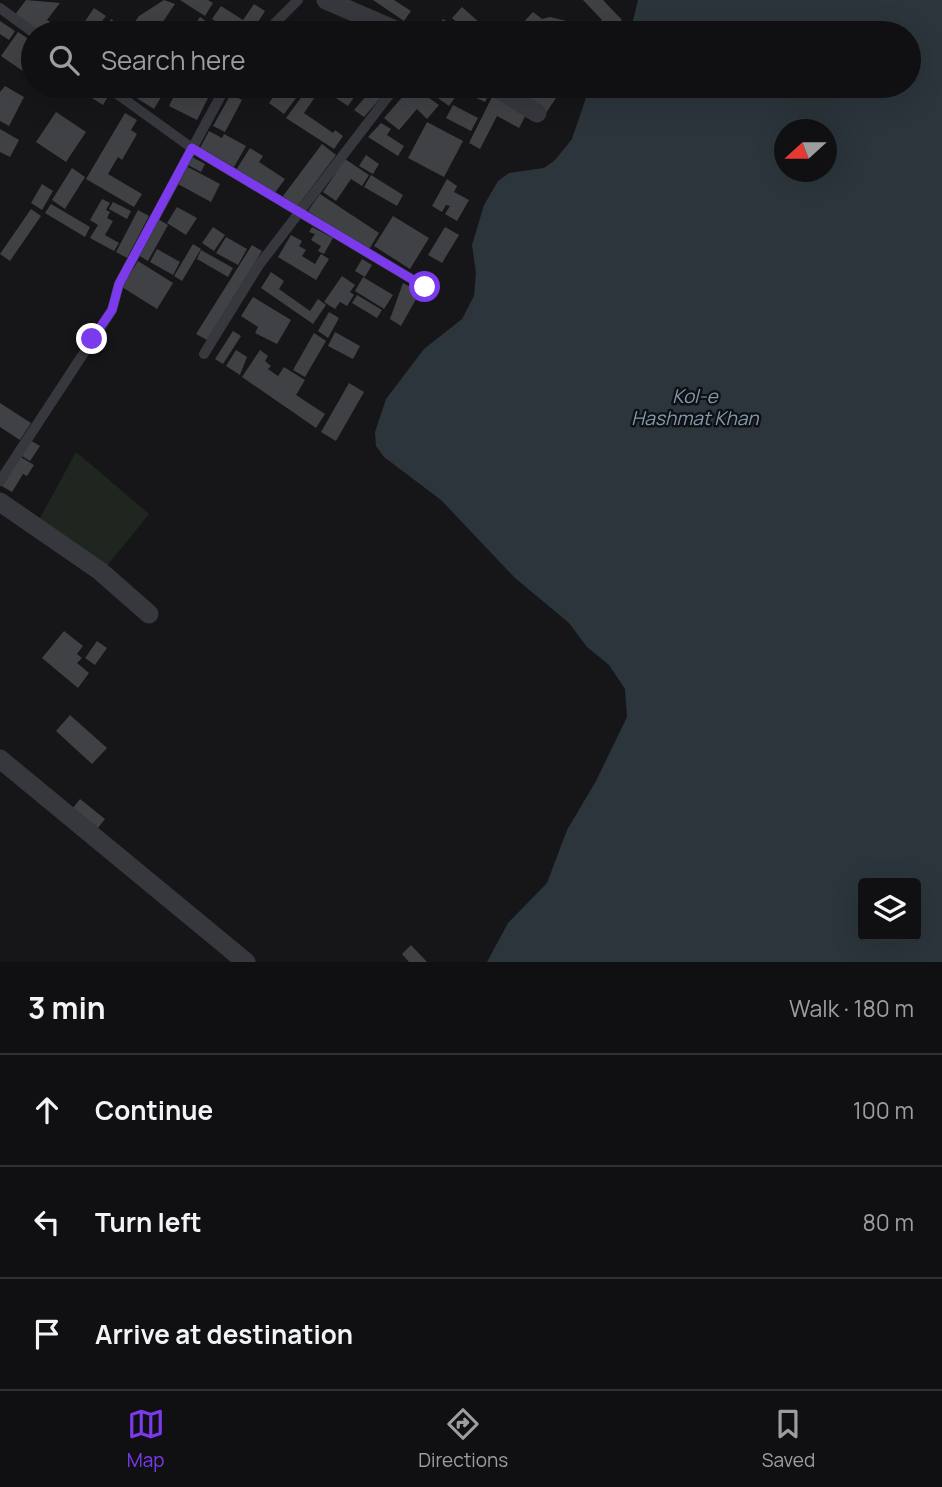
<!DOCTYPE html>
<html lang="en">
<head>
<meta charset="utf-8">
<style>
	:root { --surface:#101012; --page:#1e1e20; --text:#f1f3f6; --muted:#9c9d9f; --line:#303032; --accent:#7c3aed }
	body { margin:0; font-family:Manrope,sans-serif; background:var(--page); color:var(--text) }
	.controls { position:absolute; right:21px; bottom:21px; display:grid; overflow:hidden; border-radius:7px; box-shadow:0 7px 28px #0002 }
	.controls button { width:63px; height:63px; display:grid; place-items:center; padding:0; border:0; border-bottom:2px solid var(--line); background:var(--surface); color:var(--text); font:35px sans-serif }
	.compass { position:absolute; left:774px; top:119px; width:63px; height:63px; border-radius:50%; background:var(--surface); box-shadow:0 7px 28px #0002; rotate:249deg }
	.stop { position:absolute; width:21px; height:21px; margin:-16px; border:5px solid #7c3aed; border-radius:50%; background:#fff }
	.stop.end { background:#7c3aed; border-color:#fff; box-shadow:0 2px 7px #0008 }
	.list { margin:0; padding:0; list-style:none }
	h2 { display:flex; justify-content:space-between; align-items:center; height:91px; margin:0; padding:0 28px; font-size:30px }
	h2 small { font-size:23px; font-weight:400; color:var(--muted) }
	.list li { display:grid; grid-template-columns:46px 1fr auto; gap:21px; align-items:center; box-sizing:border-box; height:112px; padding:0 28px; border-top:2px solid var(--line) }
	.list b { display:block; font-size:26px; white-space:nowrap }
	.list em { font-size:23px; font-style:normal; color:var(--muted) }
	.icon { flex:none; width:38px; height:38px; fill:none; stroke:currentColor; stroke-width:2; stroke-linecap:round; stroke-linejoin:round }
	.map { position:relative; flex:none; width:942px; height:962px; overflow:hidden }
	.search { position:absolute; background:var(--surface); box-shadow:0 7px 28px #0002; left:21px; right:21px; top:21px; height:77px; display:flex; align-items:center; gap:18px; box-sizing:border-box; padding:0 24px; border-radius:38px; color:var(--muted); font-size:26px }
	.sheet { height:427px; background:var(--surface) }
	nav { display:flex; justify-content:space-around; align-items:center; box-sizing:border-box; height:98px; border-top:2px solid var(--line); background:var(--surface); font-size:19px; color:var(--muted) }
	nav a { display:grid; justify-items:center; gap:4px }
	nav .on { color:var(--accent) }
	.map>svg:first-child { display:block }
	.green { fill:#1e261f }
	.water { fill:#2c353c; fill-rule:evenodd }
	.building { fill:#404145 }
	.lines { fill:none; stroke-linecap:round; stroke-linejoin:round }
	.lane { stroke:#37383d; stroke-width:10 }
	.street { stroke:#37383d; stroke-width:19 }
	.route { stroke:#7c3aed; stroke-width:9 }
	.labels { text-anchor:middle; stroke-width:5; stroke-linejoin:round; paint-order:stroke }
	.water-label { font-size:19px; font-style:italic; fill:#7f9bb3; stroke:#111113 }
</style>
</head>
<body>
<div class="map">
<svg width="942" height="962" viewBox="0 0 942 962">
	<rect width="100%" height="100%" fill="#161618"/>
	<!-- green -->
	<path class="green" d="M 76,452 L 149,514 L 107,566 L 39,520 Z"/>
	<!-- water -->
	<path class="water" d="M 638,0 L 942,0 L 942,962 L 487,962 L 508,923 L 547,883 L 567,830 L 596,781 L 627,717 L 625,689 L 609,665 L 587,647 L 569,623 L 515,578 L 441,500 L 384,457 L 376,446 L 375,432 L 386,399 L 424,349 L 462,319 L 474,296 L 476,273 L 472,245 L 484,205 L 498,181 L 509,173 L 544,168 L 555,160 L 572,139 L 590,86 L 909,86 L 909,33 L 630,33 ZM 785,130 L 827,130 L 827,172 L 785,172 ZM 863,883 L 916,883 L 916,936 L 863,936 Z"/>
	<!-- building -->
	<g class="building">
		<path d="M 26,0 L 60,3 L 47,20 L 65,33 L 39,33 L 14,16 Z"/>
		<path d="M 164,0 L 175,4 L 162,23 L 158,21 L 150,33 L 127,33 L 139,16 Z"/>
		<path d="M 180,0 L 208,0 L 213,3 L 205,16 Z"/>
		<path d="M 373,0 L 394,0 L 411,11 L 404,21 Z"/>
		<path d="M 583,0 L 603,0 L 622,20 L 609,33 L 589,33 L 602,20 Z"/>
		<path d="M 254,4 L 265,11 L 251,33 L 235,33 L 212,19 L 221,6 L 243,20 Z"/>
		<path d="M 462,7 L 491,33 L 469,33 L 452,18 Z"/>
		<path d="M 94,8 L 106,16 L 93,33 L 77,33 Z"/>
		<path d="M 533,12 L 542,19 L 550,17 L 567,21 L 578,33 L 528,33 L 521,25 Z"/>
		<path d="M 200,17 L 210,24 L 204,33 L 189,33 Z"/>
		<path d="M 111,19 L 122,27 L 118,33 L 101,33 Z"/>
		<path d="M 443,19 L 455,27 L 454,30 L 459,33 L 433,33 Z"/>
		<path d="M 0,21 L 15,31 L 9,40 L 0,34 Z"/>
		<path d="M 349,21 L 366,33 L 340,33 Z"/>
		<path d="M 18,32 L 33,42 L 33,78 L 1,56 Z"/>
		<path d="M 5,86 L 24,97 L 9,126 L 0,121 L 0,92 Z"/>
		<path d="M 73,86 L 94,86 L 109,95 L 103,105 Z"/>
		<path d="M 131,86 L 155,86 L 164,92 L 154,109 L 127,92 Z"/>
		<path d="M 179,86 L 214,86 L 197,120 L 169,106 Z"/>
		<path d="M 281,86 L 305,86 L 284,114 L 269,103 Z"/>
		<path d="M 331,86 L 346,86 L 357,93 L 348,106 L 327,92 Z"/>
		<path d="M 375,86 L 389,88 L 364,117 L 354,110 Z"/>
		<path d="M 412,86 L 439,105 L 427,119 L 417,109 L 399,130 L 384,118 Z"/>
		<path d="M 421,86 L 448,86 L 458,93 L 449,106 Z"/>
		<path d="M 473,86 L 491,91 L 485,102 L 468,94 Z"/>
		<path d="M 506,86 L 537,86 L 556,98 L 546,113 Z"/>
		<path d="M 306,91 L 315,97 L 304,113 L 333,133 L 335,130 L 343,136 L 334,149 L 286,118 Z"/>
		<path d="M 231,94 L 242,100 L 225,132 L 213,126 Z"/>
		<path d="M 493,95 L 527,113 L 519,128 L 497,116 L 480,149 L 469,143 Z"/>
		<path d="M 453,105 L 478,118 L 471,131 L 446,118 Z"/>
		<path d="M 56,112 L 86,132 L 66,162 L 36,142 Z"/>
		<path d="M 125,113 L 137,120 L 131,130 L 137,134 L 122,160 L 118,157 L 108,174 L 142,194 L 134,207 L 86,179 Z"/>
		<path d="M 427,122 L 463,141 L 444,177 L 408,158 Z"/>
		<path d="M 381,123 L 391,129 L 387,135 L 404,146 L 398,156 L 368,137 Z"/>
		<path d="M 0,129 L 19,140 L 10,157 L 0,152 Z"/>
		<path d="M 209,131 L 222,138 L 224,134 L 246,146 L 234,167 L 200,148 Z"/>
		<path d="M 322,144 L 336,155 L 297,207 L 283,196 Z"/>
		<path d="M 250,148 L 263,156 L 259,162 L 285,179 L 274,194 L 236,170 Z"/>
		<path d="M 366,155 L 379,164 L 373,174 L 359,166 Z"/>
		<path d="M 192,157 L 205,164 L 201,172 L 188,165 Z"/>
		<path d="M 345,159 L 369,175 L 362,186 L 351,179 L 336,201 L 323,192 Z"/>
		<path d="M 186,166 L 220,184 L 211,202 L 176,183 Z"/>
		<path d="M 72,168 L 85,177 L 65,209 L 52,200 Z"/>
		<path d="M 371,175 L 403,195 L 397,206 L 364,187 Z"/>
		<path d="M 447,179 L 457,186 L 454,192 L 469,200 L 457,221 L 445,214 L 450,206 L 446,205 L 442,212 L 432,206 Z"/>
		<path d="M 42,184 L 53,191 L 42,210 L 31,203 Z"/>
		<path d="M 320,194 L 379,233 L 368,251 L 308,211 Z"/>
		<path d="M 102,199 L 110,203 L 106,210 L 110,212 L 107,218 L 113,221 L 105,235 L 119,243 L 114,251 L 90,238 L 98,225 L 90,220 Z"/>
		<path d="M 113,202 L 131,211 L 127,219 L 109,209 Z"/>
		<path d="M 51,204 L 90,227 L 85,237 L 45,213 Z"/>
		<path d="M 177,207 L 197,218 L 186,235 L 167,223 Z"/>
		<path d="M 31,209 L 41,216 L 10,261 L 0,254 Z"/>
		<path d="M 138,210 L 149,216 L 127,258 L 116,252 Z"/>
		<path d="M 393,216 L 429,238 L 410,269 L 374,246 Z"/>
		<path d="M 158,219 L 168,225 L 148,261 L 138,255 Z"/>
		<path d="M 213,227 L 225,235 L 214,251 L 202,243 Z"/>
		<path d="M 312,227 L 333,238 L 324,254 L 318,251 L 321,246 L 311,240 L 315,234 L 309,232 Z"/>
		<path d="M 445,227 L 459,235 L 442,263 L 428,255 Z"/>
		<path d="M 291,235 L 302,241 L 299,246 L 306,250 L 302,256 L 315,264 L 321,254 L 329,259 L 316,280 L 278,257 Z"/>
		<path d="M 226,237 L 247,249 L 238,265 L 216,253 Z"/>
		<path d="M 193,244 L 201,249 L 182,281 L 174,276 Z"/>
		<path d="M 252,245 L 262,251 L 207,340 L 196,334 Z"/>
		<path d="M 157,249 L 180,262 L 173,275 L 150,262 Z"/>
		<path d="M 201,250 L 233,268 L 228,277 L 197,259 Z"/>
		<path d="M 362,259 L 372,265 L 365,277 L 355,271 Z"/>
		<path d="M 138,261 L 173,283 L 157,309 L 122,287 Z"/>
		<path d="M 271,272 L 284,281 L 279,289 L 310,311 L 318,299 L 326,305 L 313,324 L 261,288 Z"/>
		<path d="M 342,276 L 355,285 L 350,292 L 354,295 L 347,306 L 340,302 L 335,309 L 324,302 Z"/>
		<path d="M 363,277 L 393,295 L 384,309 L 355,291 Z"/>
		<path d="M 403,283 L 420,292 L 401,326 L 390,319 Z"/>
		<path d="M 357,295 L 382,310 L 377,318 L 352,303 Z"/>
		<path d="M 253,297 L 291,320 L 277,344 L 255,333 L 258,327 L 241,316 Z"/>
		<path d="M 329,312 L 339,318 L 328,338 L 318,331 Z"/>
		<path d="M 233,331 L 241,336 L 223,364 L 215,359 Z"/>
		<path d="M 335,332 L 360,346 L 353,359 L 328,346 Z"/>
		<path d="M 314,333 L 326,341 L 305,377 L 293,370 Z"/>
		<path d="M 236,350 L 247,357 L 240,375 L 226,366 Z"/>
		<path d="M 260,350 L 268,356 L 265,361 L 271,366 L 268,369 L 278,376 L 284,367 L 305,380 L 296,395 L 325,414 L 316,428 L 242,377 Z"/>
		<path d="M 349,383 L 364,392 L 336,441 L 321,432 Z"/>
		<path d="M 0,403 L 31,423 L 20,440 L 0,427 Z"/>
		<path d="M 30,440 L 40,446 L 30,461 L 20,455 Z"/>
		<path d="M 19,456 L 34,465 L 27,476 L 23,474 L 12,492 L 0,485 Z"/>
		<path d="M 64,631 L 83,646 L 77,654 L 82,658 L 77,663 L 89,673 L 78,688 L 42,658 Z"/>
		<path d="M 97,641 L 107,648 L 95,665 L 85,658 Z"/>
		<path d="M 70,715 L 107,748 L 92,764 L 56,731 Z"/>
		<path d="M 80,799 L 105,819 L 98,828 L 73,808 Z"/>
		<path d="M 411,945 L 427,962 L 409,962 L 402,954 Z"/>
	</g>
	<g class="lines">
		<!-- lane -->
		<g class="lane">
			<path d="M 0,8 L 34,33"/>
			<path d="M 265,33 L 298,0"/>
			<path d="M 106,86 L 192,148 L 425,287"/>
			<path d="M 204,354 L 259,265 L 396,86"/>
			<path d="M 0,481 L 112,310 L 119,284 L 226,86"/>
		</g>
		<!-- street -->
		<g class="street">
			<path d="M 326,0 L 402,33"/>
			<path d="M 494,86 L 537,113"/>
			<path d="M 0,502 L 100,571 L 149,614"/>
			<path d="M 0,759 L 246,962"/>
		</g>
	</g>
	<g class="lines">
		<!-- route -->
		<path class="route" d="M 92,339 L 112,310 L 119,284 L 192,148 L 425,287"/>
	</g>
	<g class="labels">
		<!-- water labels -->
		<g class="water-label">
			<text x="695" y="403">Kol-e<tspan x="695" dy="22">Hashmat Khan</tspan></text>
		</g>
	</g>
</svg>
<div class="controls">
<button><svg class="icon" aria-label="layers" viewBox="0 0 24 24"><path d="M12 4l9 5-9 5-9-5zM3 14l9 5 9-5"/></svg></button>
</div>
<svg class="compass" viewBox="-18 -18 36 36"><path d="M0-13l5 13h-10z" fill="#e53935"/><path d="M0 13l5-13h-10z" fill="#9c9d9f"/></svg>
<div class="stop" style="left:425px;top:287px"></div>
<div class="stop end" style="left:92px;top:339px"></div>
<div class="search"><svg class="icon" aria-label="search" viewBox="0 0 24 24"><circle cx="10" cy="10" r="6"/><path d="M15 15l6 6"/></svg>Search here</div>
</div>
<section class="sheet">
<h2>3 min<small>Walk · 180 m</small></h2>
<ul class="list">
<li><svg class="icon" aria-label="ahead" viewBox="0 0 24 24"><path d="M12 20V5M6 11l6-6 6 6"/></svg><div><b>Continue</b></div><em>100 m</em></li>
<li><svg class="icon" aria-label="left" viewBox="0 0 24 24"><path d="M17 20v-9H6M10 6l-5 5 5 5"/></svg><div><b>Turn left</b></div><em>80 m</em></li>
<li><svg class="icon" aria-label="arrive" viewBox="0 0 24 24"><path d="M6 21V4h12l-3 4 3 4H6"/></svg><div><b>Arrive at destination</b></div></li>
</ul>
</section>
<nav>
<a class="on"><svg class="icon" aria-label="map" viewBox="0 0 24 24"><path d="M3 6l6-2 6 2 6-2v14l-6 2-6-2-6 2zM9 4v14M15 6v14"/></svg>Map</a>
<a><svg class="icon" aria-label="directions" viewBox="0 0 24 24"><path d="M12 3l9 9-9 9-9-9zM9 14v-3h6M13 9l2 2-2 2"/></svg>Directions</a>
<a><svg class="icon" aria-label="saved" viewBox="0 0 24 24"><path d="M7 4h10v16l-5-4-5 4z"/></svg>Saved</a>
</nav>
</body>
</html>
